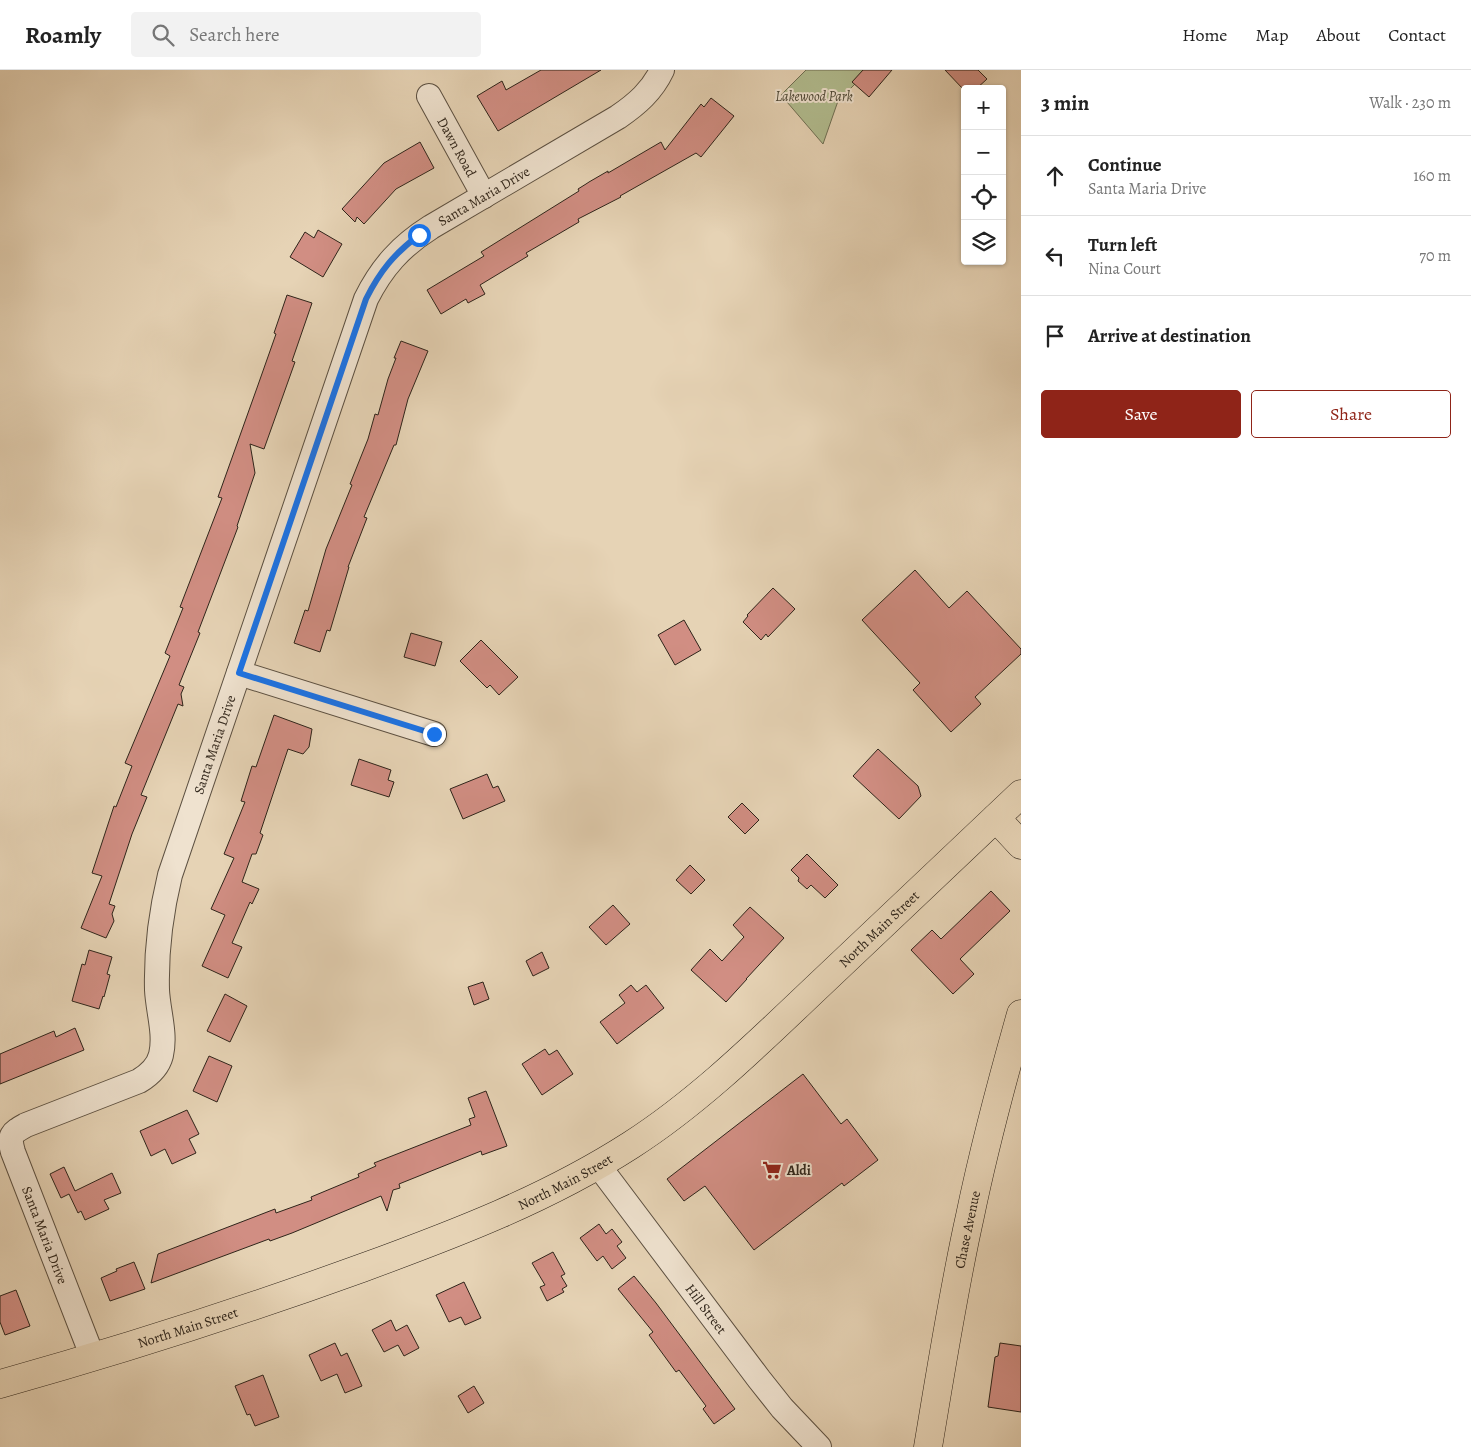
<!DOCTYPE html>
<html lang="en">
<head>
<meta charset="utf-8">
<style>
	:root { --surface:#fff; --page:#f2f2f2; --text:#222; --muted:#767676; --line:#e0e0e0; --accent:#8f2418 }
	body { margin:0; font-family:Alegreya,serif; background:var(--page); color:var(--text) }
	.controls { position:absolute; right:15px; top:15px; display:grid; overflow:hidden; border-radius:5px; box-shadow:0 1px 4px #0004 }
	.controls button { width:45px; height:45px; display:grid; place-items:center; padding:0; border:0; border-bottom:1px solid var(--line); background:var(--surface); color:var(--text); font:25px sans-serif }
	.stop { position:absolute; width:15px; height:15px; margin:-11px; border:4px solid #1a73e8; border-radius:50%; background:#fff }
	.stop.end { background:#1a73e8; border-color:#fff; box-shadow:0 1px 5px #0008 }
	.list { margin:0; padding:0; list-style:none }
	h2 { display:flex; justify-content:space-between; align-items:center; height:65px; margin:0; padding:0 20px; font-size:21px }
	h2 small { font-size:16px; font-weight:400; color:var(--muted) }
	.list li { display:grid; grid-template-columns:32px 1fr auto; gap:15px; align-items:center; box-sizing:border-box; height:80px; padding:0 20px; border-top:1px solid var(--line) }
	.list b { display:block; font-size:19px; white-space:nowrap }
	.list p { margin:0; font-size:16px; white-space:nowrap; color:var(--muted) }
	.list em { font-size:16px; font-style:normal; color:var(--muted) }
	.actions { display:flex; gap:10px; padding:15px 20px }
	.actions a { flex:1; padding:11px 0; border:1px solid var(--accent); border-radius:5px; text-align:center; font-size:18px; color:var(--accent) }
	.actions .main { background:var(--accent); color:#fff }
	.icon { flex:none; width:28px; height:28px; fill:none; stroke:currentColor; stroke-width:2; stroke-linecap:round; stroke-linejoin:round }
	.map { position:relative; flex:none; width:1021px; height:1377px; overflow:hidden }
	header { display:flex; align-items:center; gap:30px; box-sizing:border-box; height:70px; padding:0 25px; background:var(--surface); border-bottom:1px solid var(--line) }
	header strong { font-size:24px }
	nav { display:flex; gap:28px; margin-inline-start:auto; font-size:18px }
	.search { width:350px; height:45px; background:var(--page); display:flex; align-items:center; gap:12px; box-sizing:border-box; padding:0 18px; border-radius:5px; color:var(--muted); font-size:19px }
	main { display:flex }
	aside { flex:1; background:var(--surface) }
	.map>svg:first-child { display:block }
	.green { fill:#b2bd90; stroke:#707055 }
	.building { fill:#d18e83; stroke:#2e241a }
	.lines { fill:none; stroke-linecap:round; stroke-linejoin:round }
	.minor-casing { stroke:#5c5041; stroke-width:26 }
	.major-casing { stroke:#2e241a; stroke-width:29 }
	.minor { stroke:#efe2cf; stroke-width:24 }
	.major { stroke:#e6d3b5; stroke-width:28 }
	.route { stroke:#1a73e8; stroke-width:6 }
	.labels { text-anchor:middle; stroke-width:4; stroke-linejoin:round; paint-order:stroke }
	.park-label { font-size:14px; font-style:italic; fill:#4f4a38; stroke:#efe2cf }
	.street-label { font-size:14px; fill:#2e241a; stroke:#efe2cf }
	.poi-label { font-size:14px; font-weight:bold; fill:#2e241a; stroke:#efe2cf; text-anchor:start }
</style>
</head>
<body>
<header>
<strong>Roamly</strong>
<div class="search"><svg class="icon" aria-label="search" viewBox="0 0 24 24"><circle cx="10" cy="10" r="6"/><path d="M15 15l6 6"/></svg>Search here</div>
<nav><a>Home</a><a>Map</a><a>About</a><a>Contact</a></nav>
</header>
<main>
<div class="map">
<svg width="1021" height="1377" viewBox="0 0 1021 1377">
	<rect width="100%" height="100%" fill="#e6d3b5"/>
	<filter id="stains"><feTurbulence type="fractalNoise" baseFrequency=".004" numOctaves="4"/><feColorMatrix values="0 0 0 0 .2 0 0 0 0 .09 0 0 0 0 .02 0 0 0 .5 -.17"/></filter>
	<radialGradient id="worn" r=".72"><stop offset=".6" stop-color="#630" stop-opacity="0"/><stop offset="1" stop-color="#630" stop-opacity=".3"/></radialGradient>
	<!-- green -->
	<path class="green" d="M 806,0 L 869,0 L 838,31 L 823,74 L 781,25 Z"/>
	<!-- building -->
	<g class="building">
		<path d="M 541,0 L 601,0 L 498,61 L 477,26 L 502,11 L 506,20 Z"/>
		<path d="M 863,0 L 892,0 L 869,27 L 852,12 Z"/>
		<path d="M 945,0 L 978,0 L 987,9 L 976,19 L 963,19 Z"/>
		<path d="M 711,28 L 734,46 L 701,87 L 696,83 L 620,126 L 621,127 L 578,149 L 579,152 L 526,183 L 528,186 L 480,215 L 485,224 L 468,233 L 466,229 L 441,244 L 427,220 L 484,186 L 481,182 L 579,121 L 578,119 L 586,114 L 589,112 L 608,101 L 608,103 L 661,72 L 665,80 L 701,34 L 704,37 Z"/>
		<path d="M 420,72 L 434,98 L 396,119 L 364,154 L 357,147 L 355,152 L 342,139 L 384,93 Z"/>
		<path d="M 318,160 L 342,174 L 323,207 L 290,187 L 305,162 L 314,168 Z"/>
		<path d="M 287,225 L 312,233 L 292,291 L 295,292 L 264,379 L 250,374 L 255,403 L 237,456 L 238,457 L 198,562 L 200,563 L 179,615 L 184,617 L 181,624 L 183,636 L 178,634 L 141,725 L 147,727 L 132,764 L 109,834 L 115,836 L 112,844 L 114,851 L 106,868 L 81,858 L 102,806 L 92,803 L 114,736 L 116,737 L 132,696 L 125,693 L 170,586 L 165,583 L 183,538 L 180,537 L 222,428 L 218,427 L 258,315 L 276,264 L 274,263 Z"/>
		<path d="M 401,271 L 428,281 L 408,329 L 396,375 L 394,375 L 364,447 L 367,448 L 348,497 L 349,497 L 330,561 L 327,560 L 320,582 L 294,573 L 305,540 L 308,541 L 326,479 L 352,415 L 350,414 L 368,369 L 375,344 L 378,345 L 388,309 L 396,288 L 394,288 Z"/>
		<path d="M 915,500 L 949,538 L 967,521 L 1021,579 L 1021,584 L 975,627 L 981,634 L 951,662 L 913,620 L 920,613 L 862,550 Z"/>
		<path d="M 773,518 L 795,539 L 768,567 L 766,564 L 761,570 L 743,552 L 748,546 L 747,545 Z"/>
		<path d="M 684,550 L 701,580 L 675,595 L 658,565 Z"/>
		<path d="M 411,563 L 442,572 L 435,596 L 404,587 Z"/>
		<path d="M 481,570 L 518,607 L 499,625 L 490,615 L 487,618 L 460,591 Z"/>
		<path d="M 274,645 L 312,659 L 309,677 L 303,684 L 288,679 L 260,763 L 263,765 L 256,784 L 252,784 L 242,812 L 259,819 L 252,834 L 250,832 L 232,873 L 242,877 L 228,908 L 202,896 L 225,845 L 211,839 L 234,788 L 224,784 L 245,732 L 241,731 L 252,696 L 256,697 Z"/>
		<path d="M 878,679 L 918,716 L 921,726 L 899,749 L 853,706 Z"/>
		<path d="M 359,689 L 391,700 L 388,710 L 394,712 L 389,727 L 351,715 Z"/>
		<path d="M 487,704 L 493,718 L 498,716 L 505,731 L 463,749 L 450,719 Z"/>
		<path d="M 742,733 L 759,750 L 745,764 L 728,747 Z"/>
		<path d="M 807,784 L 838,815 L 825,828 L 811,815 L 807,819 L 798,811 L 799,808 L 791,800 Z"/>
		<path d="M 690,795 L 705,810 L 691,824 L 676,810 Z"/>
		<path d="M 991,821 L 1010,841 L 960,889 L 974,904 L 953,924 L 911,880 L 932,860 L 941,869 Z"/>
		<path d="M 613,835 L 630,854 L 606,875 L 589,857 Z"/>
		<path d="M 750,837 L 784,868 L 746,909 L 747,909 L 726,932 L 691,900 L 710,879 L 722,891 L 744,867 L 733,855 Z"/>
		<path d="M 89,880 L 112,887 L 107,904 L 110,905 L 104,927 L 103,926 L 99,939 L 72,931 L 82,894 L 85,895 Z"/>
		<path d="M 542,882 L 549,898 L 533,906 L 526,891 Z"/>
		<path d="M 483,912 L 489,929 L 474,935 L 468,917 Z"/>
		<path d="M 631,915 L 637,922 L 646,915 L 664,938 L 617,974 L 600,952 L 625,933 L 619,925 Z"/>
		<path d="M 225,924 L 247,936 L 230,972 L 207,961 Z"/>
		<path d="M 75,958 L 84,980 L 0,1014 L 0,984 L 54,961 L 56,967 Z"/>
		<path d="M 545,979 L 549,985 L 557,980 L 573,1004 L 542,1025 L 522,994 Z"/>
		<path d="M 209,986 L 232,996 L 217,1032 L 193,1021 Z"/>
		<path d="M 803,1004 L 841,1054 L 847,1049 L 878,1090 L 844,1116 L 842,1113 L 754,1180 L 705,1116 L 684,1131 L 667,1109 Z"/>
		<path d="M 486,1021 L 507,1076 L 482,1085 L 481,1081 L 399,1114 L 400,1118 L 393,1120 L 387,1141 L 381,1126 L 292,1163 L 270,1171 L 269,1169 L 151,1213 L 158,1184 L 275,1139 L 276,1143 L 312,1130 L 311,1127 L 359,1107 L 358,1104 L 376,1096 L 374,1093 L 471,1055 L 469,1049 L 475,1047 L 468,1028 Z"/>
		<path d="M 187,1040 L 199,1064 L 189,1069 L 196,1083 L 172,1094 L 165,1079 L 151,1086 L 140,1061 Z"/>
		<path d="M 64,1097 L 75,1121 L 112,1103 L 121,1123 L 104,1130 L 109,1139 L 85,1150 L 81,1141 L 78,1143 L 69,1124 L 61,1128 L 50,1104 Z"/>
		<path d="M 599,1154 L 606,1164 L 612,1159 L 622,1172 L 617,1176 L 626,1188 L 612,1199 L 603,1186 L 597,1191 L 580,1168 Z"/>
		<path d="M 553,1182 L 565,1204 L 561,1206 L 567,1216 L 562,1219 L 564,1222 L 547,1231 L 540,1217 L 545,1215 L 532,1193 Z"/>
		<path d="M 134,1192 L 145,1219 L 110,1231 L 101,1208 L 117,1201 L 116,1199 Z"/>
		<path d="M 634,1206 L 656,1233 L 735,1339 L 714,1354 L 703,1339 L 706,1336 L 679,1300 L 676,1302 L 649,1265 L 653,1262 L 618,1219 Z"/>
		<path d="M 464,1212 L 481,1248 L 465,1255 L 461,1247 L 449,1252 L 436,1225 Z"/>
		<path d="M 16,1220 L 30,1256 L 5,1265 L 0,1252 L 0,1226 Z"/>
		<path d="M 391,1250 L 396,1261 L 407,1255 L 419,1278 L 404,1286 L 398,1275 L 384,1282 L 372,1260 Z"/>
		<path d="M 335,1273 L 341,1286 L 347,1283 L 362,1316 L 345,1323 L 337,1304 L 321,1311 L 309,1285 Z"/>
		<path d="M 1000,1273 L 1021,1276 L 1021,1342 L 988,1337 L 995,1287 L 998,1286 Z"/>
		<path d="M 263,1305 L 279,1347 L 255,1356 L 250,1344 L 247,1345 L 235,1316 Z"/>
		<path d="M 474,1316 L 484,1333 L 468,1343 L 458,1326 Z"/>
	</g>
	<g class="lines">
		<!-- minor casing -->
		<g class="minor-casing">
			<g id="minor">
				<path id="s1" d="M 429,26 L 484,126"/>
				<path d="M 239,603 L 434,664"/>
				<path id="s2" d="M 598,1095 L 759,1309 L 782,1338 L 819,1377"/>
				<path id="s3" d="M 93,1288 L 13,1082 C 8,1065 12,1063 26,1055 L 139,1011 C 149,1005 158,997 161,985 C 166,964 158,941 157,920 C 156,881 161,842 170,805 L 366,229 C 382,197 401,176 431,157 L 618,47 C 637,34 652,21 662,0"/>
			</g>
		</g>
		<!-- major casing -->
		<g class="major-casing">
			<g id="major">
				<path d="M 996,748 L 1021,775"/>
				<path id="s4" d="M 0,1314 C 122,1280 243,1241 362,1198 C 455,1164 547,1129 631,1075 C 698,1032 757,974 815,919 C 884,854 953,789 1021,724"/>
				<path id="s5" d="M 928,1377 C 941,1300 953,1222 970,1146 C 984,1078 1002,1011 1021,944"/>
			</g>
		</g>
		<!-- minor -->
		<use href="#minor" class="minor"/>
		<!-- major -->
		<use href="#major" class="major"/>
	</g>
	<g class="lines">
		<!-- route -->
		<path class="route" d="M 419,165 C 394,184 380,201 366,229 L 239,603 L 434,664"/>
	</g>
	<!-- icons -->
	<defs>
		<g id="supermarket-bare" transform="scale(1.5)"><path d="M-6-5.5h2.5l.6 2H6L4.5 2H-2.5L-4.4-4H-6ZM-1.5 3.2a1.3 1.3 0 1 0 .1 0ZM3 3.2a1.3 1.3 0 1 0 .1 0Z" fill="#8f2418" stroke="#efe2cf" stroke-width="2.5" paint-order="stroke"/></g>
	</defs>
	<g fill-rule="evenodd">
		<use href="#supermarket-bare" x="772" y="1100"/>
	</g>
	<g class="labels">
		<!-- park labels -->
		<g class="park-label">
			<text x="814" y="31">Lakewood Park</text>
		</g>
		<!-- street labels -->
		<g class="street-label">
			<text dy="5" stroke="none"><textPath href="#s1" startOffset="58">Dawn Road</textPath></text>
			<text dy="5" stroke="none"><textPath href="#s3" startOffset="1361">Santa Maria Drive</textPath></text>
			<text dy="5" stroke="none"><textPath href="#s3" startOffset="731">Santa Maria Drive</textPath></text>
			<text dy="5" stroke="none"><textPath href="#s4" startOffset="1006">North Main Street</textPath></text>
			<text dy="5" stroke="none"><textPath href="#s4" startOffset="601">North Main Street</textPath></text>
			<text dy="5" stroke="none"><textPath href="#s5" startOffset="221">Chase Avenue</textPath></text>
			<text transform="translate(45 1165) rotate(69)" y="5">Santa Maria Drive</text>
			<text dy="5" stroke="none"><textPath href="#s2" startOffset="180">Hill Street</textPath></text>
			<text dy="5" stroke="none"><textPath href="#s4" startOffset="196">North Main Street</textPath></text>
		</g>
		<!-- poi labels -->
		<g class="poi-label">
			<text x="787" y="1105">Aldi</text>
		</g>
	</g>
	<rect width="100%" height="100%" filter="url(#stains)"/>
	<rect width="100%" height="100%" fill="url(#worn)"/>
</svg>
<div class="controls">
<button>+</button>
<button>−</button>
<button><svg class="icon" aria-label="locate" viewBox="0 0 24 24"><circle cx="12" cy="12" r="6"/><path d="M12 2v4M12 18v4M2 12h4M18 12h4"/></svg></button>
<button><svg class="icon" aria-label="layers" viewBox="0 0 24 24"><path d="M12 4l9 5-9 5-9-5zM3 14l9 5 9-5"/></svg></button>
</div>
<div class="stop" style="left:419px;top:165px"></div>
<div class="stop end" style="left:434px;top:664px"></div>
</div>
<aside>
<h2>3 min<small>Walk · 230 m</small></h2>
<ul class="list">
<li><svg class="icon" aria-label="ahead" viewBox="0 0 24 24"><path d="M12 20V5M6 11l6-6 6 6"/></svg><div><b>Continue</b><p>Santa Maria Drive</p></div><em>160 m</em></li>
<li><svg class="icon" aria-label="left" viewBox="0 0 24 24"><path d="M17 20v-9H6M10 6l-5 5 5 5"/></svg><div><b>Turn left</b><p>Nina Court</p></div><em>70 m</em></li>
<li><svg class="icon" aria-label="arrive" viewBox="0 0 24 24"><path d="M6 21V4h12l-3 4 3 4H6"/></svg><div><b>Arrive at destination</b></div></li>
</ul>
<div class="actions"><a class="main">Save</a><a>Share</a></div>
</aside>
</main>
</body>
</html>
